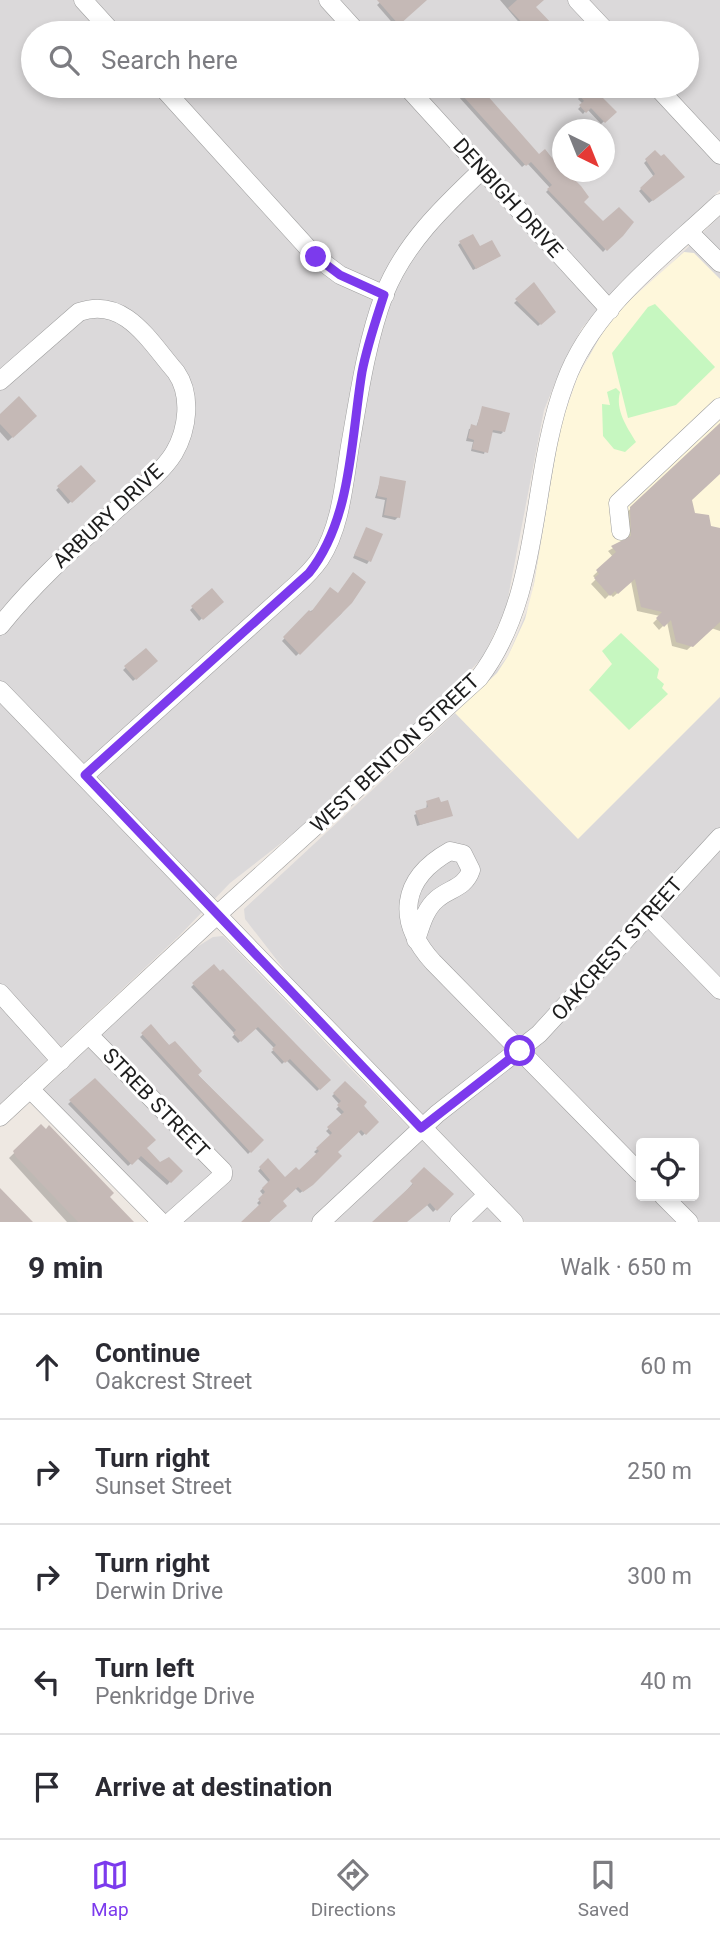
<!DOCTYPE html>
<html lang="en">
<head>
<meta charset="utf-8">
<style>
	:root { --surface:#fff; --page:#f2f2f3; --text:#2b2b33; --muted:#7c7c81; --line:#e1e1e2; --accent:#7c3aed }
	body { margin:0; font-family:Roboto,sans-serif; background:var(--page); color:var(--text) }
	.controls { position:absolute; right:21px; bottom:21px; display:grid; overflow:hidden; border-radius:7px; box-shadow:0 4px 10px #0003 }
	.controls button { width:63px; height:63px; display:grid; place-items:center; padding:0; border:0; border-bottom:2px solid var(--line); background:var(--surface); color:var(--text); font:35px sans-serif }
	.compass { position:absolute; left:552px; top:119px; width:63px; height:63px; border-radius:50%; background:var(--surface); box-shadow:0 4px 10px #0003; rotate:137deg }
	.stop { position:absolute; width:21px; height:21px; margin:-16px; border:5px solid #7c3aed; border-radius:50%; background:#fff }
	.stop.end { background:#7c3aed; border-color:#fff; box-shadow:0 2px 7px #0008 }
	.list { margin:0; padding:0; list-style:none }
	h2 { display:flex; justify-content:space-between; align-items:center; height:91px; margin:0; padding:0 28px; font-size:30px }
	h2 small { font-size:23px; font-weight:400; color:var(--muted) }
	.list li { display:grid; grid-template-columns:46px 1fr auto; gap:21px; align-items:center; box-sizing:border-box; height:105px; padding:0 28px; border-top:2px solid var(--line) }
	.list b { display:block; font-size:26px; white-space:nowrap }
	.list p { margin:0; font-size:23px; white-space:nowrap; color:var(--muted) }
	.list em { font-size:23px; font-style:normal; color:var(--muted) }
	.icon { flex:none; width:38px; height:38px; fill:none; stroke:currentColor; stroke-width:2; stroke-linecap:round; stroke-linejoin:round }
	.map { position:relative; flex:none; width:720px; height:1222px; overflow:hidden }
	.search { position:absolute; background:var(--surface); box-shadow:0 4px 10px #0003; left:21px; right:21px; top:21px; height:77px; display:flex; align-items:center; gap:18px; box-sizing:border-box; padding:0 24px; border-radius:38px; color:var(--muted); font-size:26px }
	.sheet { height:616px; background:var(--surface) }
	nav { display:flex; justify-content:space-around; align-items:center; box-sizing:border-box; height:98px; border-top:2px solid var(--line); background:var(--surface); font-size:19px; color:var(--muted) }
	nav a { display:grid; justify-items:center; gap:4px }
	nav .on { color:var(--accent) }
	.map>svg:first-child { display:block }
	.residential { fill:#dbd9da; fill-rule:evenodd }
	.education { fill:#fef7db }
	.park { fill:#c6f7c0 }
	.shadow { fill:#0003 }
	.building { fill:#c5b9b6 }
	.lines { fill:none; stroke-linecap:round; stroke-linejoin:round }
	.minor-casing { stroke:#9e9e9e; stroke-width:19 }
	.minor { stroke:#fff; stroke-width:18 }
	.route { stroke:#7c3aed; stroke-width:9 }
	.labels { text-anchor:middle; stroke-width:6; stroke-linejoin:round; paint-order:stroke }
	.street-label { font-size:21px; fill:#1d1d1d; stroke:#fff }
</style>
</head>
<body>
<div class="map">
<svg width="720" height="1222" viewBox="0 0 720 1222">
	<rect width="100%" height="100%" fill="#eee8e2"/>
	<!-- residential -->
	<g class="residential">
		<path d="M 0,0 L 720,0 L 720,190 L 621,282 L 582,328 L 565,359 L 544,410 L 506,608 L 483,657 L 450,692 L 312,819 L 230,883 L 180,935 L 0,1104 ZM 33,33 L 687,33 L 687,86 L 33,86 ZM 562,130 L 604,130 L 604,172 L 562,172 Z"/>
		<path d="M 720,216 L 720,1222 L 525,1222 L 314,1008 L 245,919 L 244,909 L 481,689 L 508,656 L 531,601 L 554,458 L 589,354 L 605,328 ZM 641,1143 L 694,1143 L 694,1196 L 641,1196 Z"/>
		<path d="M 223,936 L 350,1068 L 503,1222 L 160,1222 L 37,1096 L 192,950 L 213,937 Z"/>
	</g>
	<!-- education -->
	<path class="education" d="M 684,252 L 694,253 L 720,279 L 720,697 L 578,839 L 455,713 L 497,673 L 508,656 L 525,619 L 534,584 L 560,427 L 578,376 L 605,328 L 629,301 Z"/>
	<!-- park -->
	<g class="park">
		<path d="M 655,304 L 715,367 L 676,405 L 628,418 L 612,353 L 648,307 Z"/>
		<path d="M 616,388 L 620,392 C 615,410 627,427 636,442 L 625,452 L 614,449 L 603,436 L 602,404 L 610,405 L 607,392 Z"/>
		<path d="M 621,633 L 659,669 L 657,678 L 664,684 L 662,688 L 668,694 L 629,730 L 589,690 L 612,664 L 602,651 Z"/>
	</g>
	<!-- shadow -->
	<g class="shadow">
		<path d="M 383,0 L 415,0 L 419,5 L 396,27 L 377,5 Z"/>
		<path d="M 500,0 L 534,0 L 534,7 L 556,33 L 528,33 Z"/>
		<path d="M 449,86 L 477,86 L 539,157 L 545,151 L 580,188 L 582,202 L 603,224 L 631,222 L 603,252 L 546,192 L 550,188 L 527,163 L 522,167 Z"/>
		<path d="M 573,86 L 608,86 L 610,89 L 601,98 L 614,112 L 601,124 L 587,109 L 583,114 L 578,109 L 583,104 L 578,99 L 582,95 Z"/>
		<path d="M 655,152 L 683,177 L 649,203 L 639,191 L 654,177 L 644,163 Z"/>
		<path d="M 460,243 L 496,258 L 473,270 L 458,245 Z"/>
		<path d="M 534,285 L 554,311 L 538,326 L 514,303 Z"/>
		<path d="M 483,408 L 503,432 L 501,434 L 491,432 L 484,454 L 471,451 L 473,442 L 466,441 L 469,429 L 476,427 Z"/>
		<path d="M 0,416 L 35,416 L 8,441 L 0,432 Z"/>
		<path d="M 720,425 L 720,472 L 690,500 L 693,514 L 710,527 L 720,530 L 720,631 L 711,628 L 687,650 L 672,646 L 667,622 L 659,630 L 653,623 L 660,616 L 637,611 L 631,581 L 613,597 L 610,594 L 605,599 L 591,584 L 596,579 L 593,576 L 613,557 L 608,551 L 627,540 L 626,513 Z"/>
		<path d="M 81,467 L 94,481 L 68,504 L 56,490 Z"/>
		<path d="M 381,478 L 398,517 L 395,520 L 382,517 L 385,500 L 375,498 Z"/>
		<path d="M 366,529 L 369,561 L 367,564 L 353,558 Z"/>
		<path d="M 364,582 L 341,614 L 296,656 L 282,641 L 309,612 Z"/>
		<path d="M 211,590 L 221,601 L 199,621 L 190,610 Z"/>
		<path d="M 146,650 L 155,661 L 133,681 L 123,670 Z"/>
		<path d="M 427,802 L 451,815 L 417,826 L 414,815 L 426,810 Z"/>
		<path d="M 214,966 L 329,1080 L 317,1091 L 286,1060 L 282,1064 L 271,1052 L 275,1049 L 255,1028 L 238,1043 L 232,1037 L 235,1034 L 191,987 Z"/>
		<path d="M 151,1027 L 262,1140 L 248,1154 L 140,1037 Z"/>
		<path d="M 95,1080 L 145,1148 L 160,1164 L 180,1171 L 167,1185 L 137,1158 L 128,1166 L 68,1104 Z"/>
		<path d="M 345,1083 L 377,1122 L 362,1136 L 358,1131 L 336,1152 L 308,1187 L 300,1193 L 295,1188 L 280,1201 L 284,1206 L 269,1222 L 244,1222 L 260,1206 L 257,1203 L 264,1196 L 260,1191 L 269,1183 L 258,1171 L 268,1160 L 285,1179 L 299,1173 L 318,1155 L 314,1152 L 331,1136 L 326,1131 L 343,1116 L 336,1109 L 340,1105 L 332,1096 Z"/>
		<path d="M 41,1127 L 108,1197 L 133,1222 L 67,1222 L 9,1158 Z"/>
		<path d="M 424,1170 L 452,1194 L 433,1212 L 427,1205 L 396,1203 Z"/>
	</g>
	<!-- building -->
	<g class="building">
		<path d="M 377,0 L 427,0 L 399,25 Z"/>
		<path d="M 517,0 L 544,0 L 536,7 L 553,25 L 544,33 L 532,33 L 508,8 Z"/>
		<path d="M 454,86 L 479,86 L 539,154 L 545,149 L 563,172 L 567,172 L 581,186 L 589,197 L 584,202 L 603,221 L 619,207 L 634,222 L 623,236 L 607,251 L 547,189 L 552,185 L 531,162 L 526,166 Z"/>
		<path d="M 589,86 L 616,86 L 603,98 L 617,112 L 605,123 L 591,108 L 586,113 L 579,105 L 584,101 L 579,95 Z"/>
		<path d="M 655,150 L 661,156 L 664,154 L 685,177 L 653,201 L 640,188 L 655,174 L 645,159 Z"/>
		<path d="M 473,234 L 480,246 L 492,240 L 501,256 L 476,269 L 459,241 Z"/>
		<path d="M 534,282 L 556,312 L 541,325 L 515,299 Z"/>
		<path d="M 19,396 L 37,416 L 13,438 L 0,424 L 0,414 Z"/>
		<path d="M 482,406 L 510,413 L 505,432 L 493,430 L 488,453 L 472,449 L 474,440 L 468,438 L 471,424 L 477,426 Z"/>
		<path d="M 720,423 L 720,474 L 692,500 L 695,513 L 709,515 L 711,526 L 720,528 L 720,622 L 693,647 L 676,642 L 671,620 L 664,627 L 656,618 L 662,612 L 641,607 L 635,579 L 618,594 L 615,591 L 610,596 L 594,578 L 599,574 L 596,570 L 616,552 L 611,546 L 631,536 L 630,507 Z"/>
		<path d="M 81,465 L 96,481 L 72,503 L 57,486 Z"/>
		<path d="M 380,476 L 406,481 L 400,518 L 384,515 L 387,498 L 377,496 Z"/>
		<path d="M 366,527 L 383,534 L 371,562 L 354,555 Z"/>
		<path d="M 353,572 L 366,582 L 352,603 L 300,655 L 283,637 L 309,610 L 311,612 L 330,587 L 338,593 Z"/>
		<path d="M 212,588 L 224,602 L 203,620 L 191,606 Z"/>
		<path d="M 146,648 L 158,661 L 136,680 L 124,666 Z"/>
		<path d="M 439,797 L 441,802 L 448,800 L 453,816 L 420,825 L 415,811 L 428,807 L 426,801 Z"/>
		<path d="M 214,964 L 220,971 L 223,969 L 331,1080 L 320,1090 L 290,1059 L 285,1063 L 272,1049 L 276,1045 L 258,1027 L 241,1042 L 233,1033 L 236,1030 L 192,983 Z"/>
		<path d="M 151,1024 L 169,1045 L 175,1041 L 202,1071 L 198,1075 L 264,1140 L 251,1153 L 141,1033 Z"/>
		<path d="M 95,1078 L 156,1140 L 147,1148 L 160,1162 L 169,1157 L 183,1171 L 171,1183 L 141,1156 L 132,1165 L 69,1100 Z"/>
		<path d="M 345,1081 L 367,1102 L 364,1106 L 379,1122 L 366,1135 L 361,1130 L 338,1152 L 342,1156 L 313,1185 L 303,1192 L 298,1187 L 283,1201 L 287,1206 L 269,1222 L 241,1222 L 261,1203 L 258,1199 L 265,1192 L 262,1188 L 270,1180 L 259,1167 L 268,1158 L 285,1177 L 296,1167 L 299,1170 L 319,1151 L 316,1148 L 332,1133 L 327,1127 L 344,1112 L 337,1105 L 341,1101 L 333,1093 Z"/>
		<path d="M 41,1124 L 46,1129 L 49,1125 L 114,1193 L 110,1197 L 134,1222 L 78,1222 L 16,1157 L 13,1151 Z"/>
		<path d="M 424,1167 L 454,1194 L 437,1211 L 430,1203 L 407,1222 L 372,1222 L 413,1184 L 410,1181 Z"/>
		<path d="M 0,1188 L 33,1222 L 0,1222 Z"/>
	</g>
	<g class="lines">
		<!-- minor casing -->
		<g class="minor-casing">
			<g id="minor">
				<path d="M 83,0 L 113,33"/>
				<path d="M 328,0 L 358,33"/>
				<path d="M 577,0 L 608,33"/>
				<path d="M 161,86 L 316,257 L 340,275 L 385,295"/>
				<path d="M 406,86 L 610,310"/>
				<path d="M 656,86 L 720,155"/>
				<path d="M 689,232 L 720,263"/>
				<path d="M 0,381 L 79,312 C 125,296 149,341 176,372 C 192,395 188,429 174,453 C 161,474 136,492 117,509 C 76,546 35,582 0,626"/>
				<path d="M 621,531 L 618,503 L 720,407"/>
				<path d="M 0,690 L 514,1222"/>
				<path d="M 85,775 L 295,586 C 304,578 313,569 320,559 C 341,527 344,483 350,446 C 359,395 366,344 384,295 C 404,244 443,207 482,170"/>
				<path d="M 648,916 L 720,990"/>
				<path d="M 416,940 C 421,925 425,909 437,899 C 450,888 465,888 471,870 L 463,854 L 450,851 C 400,879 396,921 433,962 L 641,1174"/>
				<path d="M 0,993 L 61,1061"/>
				<path d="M 89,1035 L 223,1171 L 223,1175 L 170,1222"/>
				<path d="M 30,1089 L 161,1222"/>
				<path d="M 0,1117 L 218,914 L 479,678 C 543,594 529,479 565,383 C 592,308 664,256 720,203"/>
				<path d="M 663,1196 L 689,1222"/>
				<path d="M 321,1222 L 437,1114 L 539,1034 L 720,837"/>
				<path d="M 459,1222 L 487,1195"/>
			</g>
		</g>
		<!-- minor -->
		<use href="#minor" class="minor"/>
	</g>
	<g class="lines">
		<!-- route -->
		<path class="route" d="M 316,257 L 340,275 L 384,295 C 376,320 367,346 362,372 C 351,438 352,519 309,573 L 85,775 L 421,1128 L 520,1051"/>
	</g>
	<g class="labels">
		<!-- street labels -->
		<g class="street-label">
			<text transform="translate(508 198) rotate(48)" y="7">DENBIGH DRIVE</text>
			<text transform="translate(108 516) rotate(-43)" y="7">ARBURY DRIVE</text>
			<text transform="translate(395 753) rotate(-43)" y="7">WEST BENTON STREET</text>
			<text transform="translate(617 949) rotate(-48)" y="7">OAKCREST STREET</text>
			<text transform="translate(156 1103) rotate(46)" y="7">STREB STREET</text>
		</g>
	</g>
</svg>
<div class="controls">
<button><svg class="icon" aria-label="locate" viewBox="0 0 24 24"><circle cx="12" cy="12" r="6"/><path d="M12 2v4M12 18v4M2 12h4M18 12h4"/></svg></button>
</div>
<svg class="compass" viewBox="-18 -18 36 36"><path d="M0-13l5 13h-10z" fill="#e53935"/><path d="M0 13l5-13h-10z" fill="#7c7c81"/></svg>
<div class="stop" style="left:520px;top:1051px"></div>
<div class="stop end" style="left:316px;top:257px"></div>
<div class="search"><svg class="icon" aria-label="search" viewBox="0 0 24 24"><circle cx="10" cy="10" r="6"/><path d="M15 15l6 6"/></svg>Search here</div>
</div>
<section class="sheet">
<h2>9 min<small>Walk · 650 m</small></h2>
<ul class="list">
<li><svg class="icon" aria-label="ahead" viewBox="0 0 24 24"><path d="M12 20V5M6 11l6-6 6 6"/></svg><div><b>Continue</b><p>Oakcrest Street</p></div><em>60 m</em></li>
<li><svg class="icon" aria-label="right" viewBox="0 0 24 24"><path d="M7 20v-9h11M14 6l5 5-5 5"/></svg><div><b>Turn right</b><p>Sunset Street</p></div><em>250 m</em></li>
<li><svg class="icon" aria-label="right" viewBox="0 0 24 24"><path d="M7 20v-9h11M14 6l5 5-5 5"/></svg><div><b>Turn right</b><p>Derwin Drive</p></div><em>300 m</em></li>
<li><svg class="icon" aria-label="left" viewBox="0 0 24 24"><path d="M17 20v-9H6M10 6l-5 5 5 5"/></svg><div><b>Turn left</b><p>Penkridge Drive</p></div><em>40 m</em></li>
<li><svg class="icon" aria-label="arrive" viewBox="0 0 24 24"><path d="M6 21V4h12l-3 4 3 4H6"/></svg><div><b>Arrive at destination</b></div></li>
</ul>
</section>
<nav>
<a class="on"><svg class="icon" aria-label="map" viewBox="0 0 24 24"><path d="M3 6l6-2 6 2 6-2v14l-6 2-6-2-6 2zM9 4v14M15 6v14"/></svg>Map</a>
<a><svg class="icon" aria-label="directions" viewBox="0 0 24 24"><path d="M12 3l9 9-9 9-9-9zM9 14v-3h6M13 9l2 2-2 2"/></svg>Directions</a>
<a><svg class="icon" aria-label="saved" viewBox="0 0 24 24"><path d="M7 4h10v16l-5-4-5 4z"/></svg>Saved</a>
</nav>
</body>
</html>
